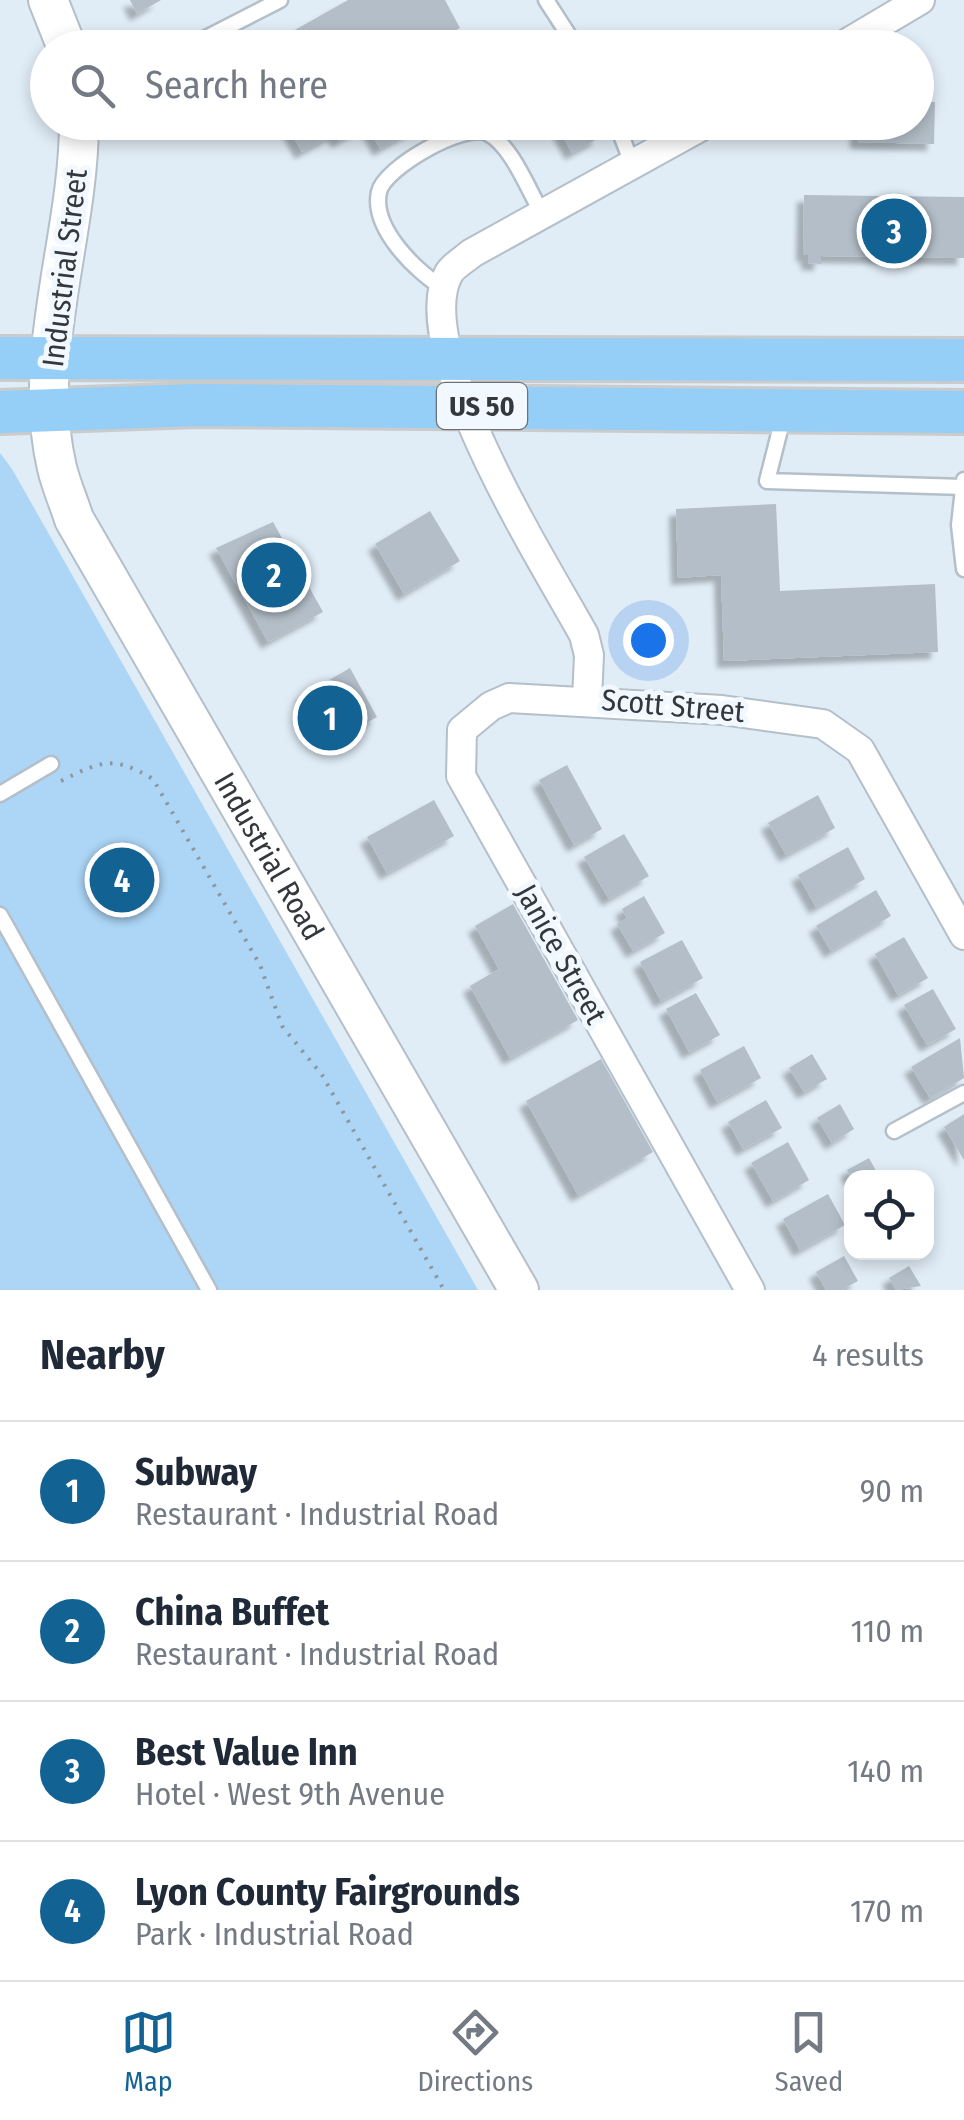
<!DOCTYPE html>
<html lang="en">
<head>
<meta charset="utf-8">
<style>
	:root { --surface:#fff; --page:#f6f6f7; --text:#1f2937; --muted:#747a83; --line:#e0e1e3; --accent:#126294 }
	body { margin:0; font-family:"Fira Sans Condensed",sans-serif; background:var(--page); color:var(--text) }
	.controls { position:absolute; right:30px; bottom:30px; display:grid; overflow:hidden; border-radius:20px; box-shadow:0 5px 15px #0003 }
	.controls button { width:90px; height:90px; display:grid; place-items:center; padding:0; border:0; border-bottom:2px solid var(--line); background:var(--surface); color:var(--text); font:50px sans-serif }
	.you { position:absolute; left:648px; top:640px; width:35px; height:35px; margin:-25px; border:8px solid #fff; border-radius:50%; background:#1a73e8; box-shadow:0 0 0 15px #1a73e833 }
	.badge { display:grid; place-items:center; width:65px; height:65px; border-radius:50%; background:var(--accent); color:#fff; font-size:32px; font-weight:700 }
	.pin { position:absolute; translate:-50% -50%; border:5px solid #fff; box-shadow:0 2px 10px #0006 }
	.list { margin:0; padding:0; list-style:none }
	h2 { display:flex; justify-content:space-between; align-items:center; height:130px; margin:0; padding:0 40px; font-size:42px }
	h2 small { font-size:32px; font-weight:400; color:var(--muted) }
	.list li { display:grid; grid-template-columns:65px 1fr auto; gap:30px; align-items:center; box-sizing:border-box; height:140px; padding:0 40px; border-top:2px solid var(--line) }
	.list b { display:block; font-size:38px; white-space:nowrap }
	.list p { margin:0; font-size:32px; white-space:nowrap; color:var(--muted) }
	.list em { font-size:32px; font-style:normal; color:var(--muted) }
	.icon { flex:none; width:55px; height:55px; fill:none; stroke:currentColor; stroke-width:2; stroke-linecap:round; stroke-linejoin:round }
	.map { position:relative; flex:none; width:964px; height:1290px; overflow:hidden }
	.search { position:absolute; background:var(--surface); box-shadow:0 5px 15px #0003; left:30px; right:30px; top:30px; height:110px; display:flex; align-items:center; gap:25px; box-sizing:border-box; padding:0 35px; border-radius:55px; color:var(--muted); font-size:38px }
	.sheet { height:690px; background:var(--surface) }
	nav { display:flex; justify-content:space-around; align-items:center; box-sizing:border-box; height:140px; border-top:2px solid var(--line); background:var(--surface); font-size:28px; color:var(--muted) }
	nav a { display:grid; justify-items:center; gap:5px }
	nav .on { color:var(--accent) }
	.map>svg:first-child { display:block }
	.green { fill:#acd5f6 }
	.building { fill:#b3bec8; filter:url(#shadow) }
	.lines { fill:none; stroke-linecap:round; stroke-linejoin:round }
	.lane-casing { stroke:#b3bfc9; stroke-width:19 }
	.street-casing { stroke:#b3bfc9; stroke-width:32 }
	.secondary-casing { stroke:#b3bfc9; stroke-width:42 }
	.primary-casing { stroke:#cacbcc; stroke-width:48 }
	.path { stroke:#8d969d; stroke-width:4; stroke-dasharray:2.5 8; stroke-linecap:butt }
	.lane { stroke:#fff; stroke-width:14 }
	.street { stroke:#fff; stroke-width:28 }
	.secondary { stroke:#fff; stroke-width:38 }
	.primary { stroke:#95cef7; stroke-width:42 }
	.labels { text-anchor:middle; stroke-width:10; stroke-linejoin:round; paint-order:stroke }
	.shield { fill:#f1f8ff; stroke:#6d7276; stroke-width:2.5 }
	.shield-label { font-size:28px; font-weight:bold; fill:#34383c }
	.street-label { font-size:30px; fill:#34383c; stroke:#f1f8ff }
</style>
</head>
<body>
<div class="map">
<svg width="964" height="1290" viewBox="0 0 964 1290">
	<defs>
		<filter id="shadow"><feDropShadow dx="-7" dy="7" stdDeviation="2.5" flood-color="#0004"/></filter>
	</defs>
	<rect width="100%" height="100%" fill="#e0ecf6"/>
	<!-- green -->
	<path class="green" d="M 0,453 L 12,469 L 478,1290 L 0,1290 Z"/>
	<!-- building -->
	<g class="building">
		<path d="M 130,0 L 161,0 L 137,14 Z"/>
		<path d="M 348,0 L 445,0 L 460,28 L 425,48 L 263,48 Z"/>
		<path d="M 916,102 L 935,102 L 934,144 L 857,142 L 857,122 L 916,122 Z"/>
		<path d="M 285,122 L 427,122 L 380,149 L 367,125 L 339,141 L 334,134 L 302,152 Z"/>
		<path d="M 555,122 L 591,122 L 599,138 L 572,153 Z"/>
		<path d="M 804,195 L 964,197 L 964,258 L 821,256 L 821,264 L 808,263 L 808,255 L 803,255 Z"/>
		<path d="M 776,504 L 780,591 L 935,584 L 938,652 L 724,661 L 721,575 L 678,578 L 676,509 Z"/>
		<path d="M 430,511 L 460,561 L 404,594 L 375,544 Z"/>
		<path d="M 273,522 L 323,612 L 268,642 L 216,548 Z"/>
		<path d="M 350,668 L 377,717 L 329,744 L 302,696 Z"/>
		<path d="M 567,765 L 602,829 L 574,845 L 539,780 Z"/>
		<path d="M 818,795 L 835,828 L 786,855 L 768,823 Z"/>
		<path d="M 434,800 L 454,836 L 387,873 L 367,837 Z"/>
		<path d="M 624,834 L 649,876 L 609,899 L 584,857 Z"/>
		<path d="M 848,847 L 865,879 L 816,907 L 798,875 Z"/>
		<path d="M 876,890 L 891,916 L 831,951 L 816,926 Z"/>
		<path d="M 644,896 L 665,933 L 633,951 L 617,924 L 627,918 L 622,909 Z"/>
		<path d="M 513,904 L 578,1020 L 510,1058 L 470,986 L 499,969 L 475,926 Z"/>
		<path d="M 904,937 L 928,978 L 898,995 L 875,954 Z"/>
		<path d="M 682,940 L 703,978 L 661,1001 L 640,962 Z"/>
		<path d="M 933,989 L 956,1029 L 927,1045 L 904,1005 Z"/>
		<path d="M 696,993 L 720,1035 L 689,1052 L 666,1009 Z"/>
		<path d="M 960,1038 L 964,1078 L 930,1098 L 911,1067 Z"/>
		<path d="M 744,1046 L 761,1078 L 717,1102 L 700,1070 Z"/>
		<path d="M 812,1054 L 827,1079 L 804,1092 L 789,1068 Z"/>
		<path d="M 601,1059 L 653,1152 L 578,1195 L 526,1101 Z"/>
		<path d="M 766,1100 L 782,1128 L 743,1149 L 728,1122 Z"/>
		<path d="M 840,1104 L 854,1129 L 832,1143 L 817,1118 Z"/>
		<path d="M 964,1114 L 964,1160 L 944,1127 Z"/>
		<path d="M 788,1142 L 809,1180 L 773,1201 L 751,1163 Z"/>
		<path d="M 869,1158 L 880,1178 L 851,1178 L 847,1170 Z"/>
		<path d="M 828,1194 L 845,1225 L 800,1250 L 783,1219 Z"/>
		<path d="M 844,1256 L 858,1281 L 841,1290 L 826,1290 L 816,1272 Z"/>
		<path d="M 909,1266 L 921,1286 L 896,1290 L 889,1278 Z"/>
	</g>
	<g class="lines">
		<!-- lane casing -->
		<g class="lane-casing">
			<g id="lane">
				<path d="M 546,0 L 577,48"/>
				<path d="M 178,48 L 206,38 L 280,0"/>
				<path d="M 616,122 L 633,166"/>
				<path d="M 445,289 C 417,273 371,228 379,192 C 384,168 464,122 487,133 C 512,145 529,192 543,215"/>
				<path d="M 784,414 L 767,481 L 964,487"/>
				<path d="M 964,480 L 959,525 L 964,569"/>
				<path d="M 0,794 L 51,764"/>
				<path d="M 0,915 L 209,1290"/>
				<path d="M 894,1131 L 964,1093"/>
			</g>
		</g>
		<!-- street casing -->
		<g class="street-casing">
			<g id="street">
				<path d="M 839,48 L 920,0"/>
				<path d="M 587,700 L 589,655 L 584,635 C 546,566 407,347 449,273 C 453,266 465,259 472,253 L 709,122"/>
				<path d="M 750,1290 L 461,776 L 462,730 L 491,706 L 509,698 L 722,710 L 823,724 L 860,750 L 964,935"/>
			</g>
		</g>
		<!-- secondary casing -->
		<g class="secondary-casing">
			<g id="secondary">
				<path d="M 48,0 L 67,48"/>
				<path id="s1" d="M 79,122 C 79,236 30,354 57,468 C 61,485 69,503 74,519 L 519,1290"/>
			</g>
		</g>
		<!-- primary casing -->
		<g class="primary-casing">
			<g id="primary">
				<path d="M 0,358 L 964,360"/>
				<path d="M 0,412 L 196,405 L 964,412"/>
			</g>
		</g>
		<!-- path -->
		<path class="path" d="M 61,781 C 101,761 113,755 153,779 L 260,965 L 282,1026 L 322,1075 L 444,1290"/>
		<!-- lane -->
		<use href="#lane" class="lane"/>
		<!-- street -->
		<use href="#street" class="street"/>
		<!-- secondary -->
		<use href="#secondary" class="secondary"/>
		<!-- primary -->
		<use href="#primary" class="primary"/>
	</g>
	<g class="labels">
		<!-- shield labels -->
		<rect class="shield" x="437" y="383" width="90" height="46" rx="8"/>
		<g class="shield-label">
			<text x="482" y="416">US 50</text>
		</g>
		<!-- street labels -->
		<g class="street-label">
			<text transform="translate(65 268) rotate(-83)" y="10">Industrial Street</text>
			<text transform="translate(673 706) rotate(5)" y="10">Scott Street</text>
			<text dy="10" stroke="none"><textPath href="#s1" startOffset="792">Industrial Road</textPath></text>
			<text transform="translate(561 954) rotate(61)" y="10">Janice Street</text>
		</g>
	</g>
</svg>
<div class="controls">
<button><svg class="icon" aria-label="locate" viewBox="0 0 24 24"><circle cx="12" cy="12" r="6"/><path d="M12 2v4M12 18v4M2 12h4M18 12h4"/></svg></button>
</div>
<div class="you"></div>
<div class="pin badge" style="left:330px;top:718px">1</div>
<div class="pin badge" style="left:274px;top:575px">2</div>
<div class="pin badge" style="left:894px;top:231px">3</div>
<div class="pin badge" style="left:122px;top:880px">4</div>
<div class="search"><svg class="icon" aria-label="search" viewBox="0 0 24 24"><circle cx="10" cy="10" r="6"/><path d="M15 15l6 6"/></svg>Search here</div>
</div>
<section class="sheet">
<h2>Nearby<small>4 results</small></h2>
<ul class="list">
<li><span class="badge">1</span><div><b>Subway</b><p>Restaurant · Industrial Road</p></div><em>90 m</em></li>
<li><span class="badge">2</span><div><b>China Buffet</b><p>Restaurant · Industrial Road</p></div><em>110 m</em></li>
<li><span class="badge">3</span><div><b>Best Value Inn</b><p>Hotel · West 9th Avenue</p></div><em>140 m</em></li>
<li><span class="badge">4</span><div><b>Lyon County Fairgrounds</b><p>Park · Industrial Road</p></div><em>170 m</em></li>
</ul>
</section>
<nav>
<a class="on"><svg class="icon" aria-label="map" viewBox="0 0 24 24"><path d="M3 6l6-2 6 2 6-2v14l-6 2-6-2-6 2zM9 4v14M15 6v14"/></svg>Map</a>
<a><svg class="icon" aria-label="directions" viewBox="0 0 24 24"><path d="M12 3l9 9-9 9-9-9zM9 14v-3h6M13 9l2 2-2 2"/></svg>Directions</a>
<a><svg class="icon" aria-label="saved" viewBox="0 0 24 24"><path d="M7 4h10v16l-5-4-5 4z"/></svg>Saved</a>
</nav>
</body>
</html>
